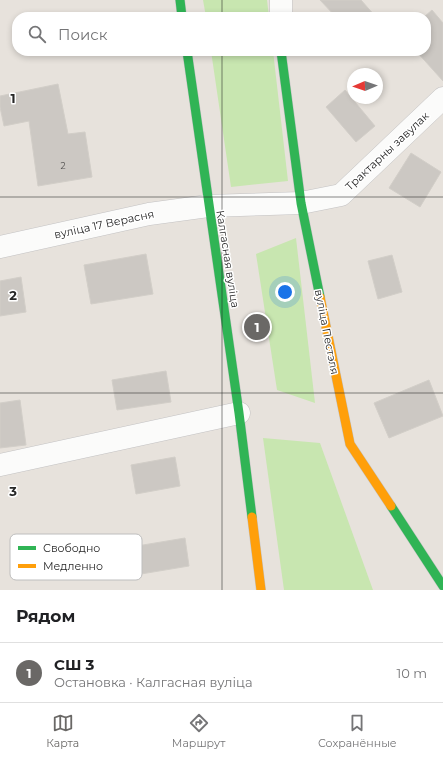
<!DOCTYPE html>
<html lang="ru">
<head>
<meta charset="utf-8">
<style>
	:root { --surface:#fff; --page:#f2f2f2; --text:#202124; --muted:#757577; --line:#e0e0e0; --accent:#6a6866 }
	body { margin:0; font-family:Montserrat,sans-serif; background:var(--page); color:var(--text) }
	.compass { position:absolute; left:347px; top:68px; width:36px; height:36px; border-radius:50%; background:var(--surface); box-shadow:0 2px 6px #0003; rotate:268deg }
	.you { position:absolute; left:285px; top:292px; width:14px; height:14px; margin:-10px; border:3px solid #fff; border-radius:50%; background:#1a73e8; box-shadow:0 0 0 6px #1a73e833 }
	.badge { display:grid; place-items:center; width:26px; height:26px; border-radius:50%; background:var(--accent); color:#fff; font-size:13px; font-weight:700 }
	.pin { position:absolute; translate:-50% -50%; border:2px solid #fff; box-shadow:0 1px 4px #0006 }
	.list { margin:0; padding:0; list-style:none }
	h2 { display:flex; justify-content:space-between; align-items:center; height:52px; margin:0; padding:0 16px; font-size:17px }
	h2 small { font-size:13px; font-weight:400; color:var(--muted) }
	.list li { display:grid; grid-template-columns:26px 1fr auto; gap:12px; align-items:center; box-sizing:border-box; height:60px; padding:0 16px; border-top:1px solid var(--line) }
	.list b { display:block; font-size:15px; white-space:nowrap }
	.list p { margin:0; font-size:13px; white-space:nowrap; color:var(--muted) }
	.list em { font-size:13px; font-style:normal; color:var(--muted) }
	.icon { flex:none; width:22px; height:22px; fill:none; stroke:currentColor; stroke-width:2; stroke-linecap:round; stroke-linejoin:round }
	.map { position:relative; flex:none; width:443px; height:590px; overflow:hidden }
	.search { position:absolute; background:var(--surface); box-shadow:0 2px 6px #0003; left:12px; right:12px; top:12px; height:44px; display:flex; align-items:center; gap:10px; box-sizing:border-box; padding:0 14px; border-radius:16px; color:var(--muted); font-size:15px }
	.sheet { height:112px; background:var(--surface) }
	nav { display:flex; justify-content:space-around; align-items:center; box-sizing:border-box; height:56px; border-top:1px solid var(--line); background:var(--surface); font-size:11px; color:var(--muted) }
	nav a { display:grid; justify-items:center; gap:2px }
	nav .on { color:var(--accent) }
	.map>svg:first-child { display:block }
	.green { fill:#c8e6b0 }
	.building { fill:#ccc8c3; stroke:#d2cec8 }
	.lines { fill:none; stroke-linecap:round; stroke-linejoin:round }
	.street-casing { stroke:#c3c2c3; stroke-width:23 }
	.fast-casing { stroke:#c3c2c3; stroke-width:10 }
	.slow-casing { stroke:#c3c2c3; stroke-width:10 }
	.street { stroke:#fbfbfa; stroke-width:22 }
	.fast { stroke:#30b455; stroke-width:9 }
	.slow { stroke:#ff9f0a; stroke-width:9 }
	.grid { fill:none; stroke:#272727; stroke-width:1; stroke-opacity:0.55 }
	.labels { text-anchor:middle; stroke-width:3; stroke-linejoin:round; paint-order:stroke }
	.number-label { font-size:9px; fill:#525150 }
	.street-label { font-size:11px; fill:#272727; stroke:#fff }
	.key { fill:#fff; stroke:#bebebe; stroke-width:1 }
	.key-label { font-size:11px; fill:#272727 }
	.grid-label { font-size:13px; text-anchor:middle; font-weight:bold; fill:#272727; stroke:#fff; stroke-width:3; stroke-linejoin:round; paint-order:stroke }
</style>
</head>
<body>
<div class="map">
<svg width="443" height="590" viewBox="0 0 443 590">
	<rect width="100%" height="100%" fill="#e7e2dc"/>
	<!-- green -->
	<g class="green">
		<path d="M 203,0 L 267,0 L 269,17 L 206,17 Z"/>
		<path d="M 211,51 L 273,51 L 288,181 L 231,187 Z"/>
		<path d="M 296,238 L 315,403 L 277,390 L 256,254 Z"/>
		<path d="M 263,438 L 320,443 L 373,590 L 284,590 Z"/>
	</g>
	<!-- building -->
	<g class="building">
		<path d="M 320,0 L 361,0 L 376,17 L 336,17 Z"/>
		<path d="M 432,10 L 443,23 L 443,81 L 416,51 L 426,51 L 426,17 L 424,17 Z"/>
		<path d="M 58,84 L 68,134 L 85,132 L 92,177 L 38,186 L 29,121 L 4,126 L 0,107 L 0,96 Z"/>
		<path d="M 345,90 L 375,126 L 356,142 L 326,107 Z"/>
		<path d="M 411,153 L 441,172 L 420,207 L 389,188 Z"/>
		<path d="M 146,254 L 153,294 L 91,304 L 84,265 Z"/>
		<path d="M 392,255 L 402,292 L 378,299 L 368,261 Z"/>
		<path d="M 21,277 L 26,312 L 0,316 L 0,281 Z"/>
		<path d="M 166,371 L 171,402 L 117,410 L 112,380 Z"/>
		<path d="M 429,380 L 443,416 L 389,438 L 374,403 Z"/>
		<path d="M 20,400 L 26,445 L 0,448 L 0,403 Z"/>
		<path d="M 175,457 L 180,486 L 136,494 L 131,465 Z"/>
		<path d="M 185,538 L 189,566 L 141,574 L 137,546 Z"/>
	</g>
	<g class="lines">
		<!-- street casing -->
		<g class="street-casing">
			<g id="street">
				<path d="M 281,0 L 281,17"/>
				<path d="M 0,247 L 149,214 L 208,206 L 301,203 L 341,195 L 443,98"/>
				<path d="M 0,465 L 239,413"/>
			</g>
		</g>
		<!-- fast casing -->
		<g class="fast-casing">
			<g id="fast">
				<path d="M 180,0 L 182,17"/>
				<path d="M 187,51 L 239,413 L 252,517"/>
				<path d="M 281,51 L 301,203 L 320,297"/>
				<path d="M 391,506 L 443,586"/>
			</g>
		</g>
		<!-- slow casing -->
		<g class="slow-casing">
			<g id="slow">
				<path d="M 320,297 L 350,444 L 391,506"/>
				<path d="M 252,517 L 261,590"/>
			</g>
		</g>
		<!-- street -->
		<use href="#street" class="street"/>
		<!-- fast -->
		<use href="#fast" class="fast"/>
		<!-- slow -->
		<use href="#slow" class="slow"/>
	</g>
	<!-- grid -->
	<path class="grid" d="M 222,0 L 222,17M 222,51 L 222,590M 0,197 L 443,197M 0,393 L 443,393"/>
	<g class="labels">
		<!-- number labels -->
		<g class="number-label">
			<text x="63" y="169">2</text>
		</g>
		<!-- street labels -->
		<g class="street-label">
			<text transform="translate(387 151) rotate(-43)" y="4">Трактарны завулак</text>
			<text transform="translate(104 224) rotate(-12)" y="4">вуліца 17 Верасня</text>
			<text transform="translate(228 259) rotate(81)" y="4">Калгасная вуліца</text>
			<text transform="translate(327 332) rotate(79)" y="4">вуліца Пестэля</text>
		</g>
	</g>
	<!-- legend -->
	<rect x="10" y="534" width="132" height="46" rx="6" class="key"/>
	<rect x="18" y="546" width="18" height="4" fill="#30b455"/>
	<rect x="18" y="564" width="18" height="4" fill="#ff9f0a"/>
	<g class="key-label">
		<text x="43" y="552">Свободно</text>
		<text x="43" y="570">Медленно</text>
	</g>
	<g class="grid-label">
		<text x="13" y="103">1</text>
		<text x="13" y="300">2</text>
		<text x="13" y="496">3</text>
	</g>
</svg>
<svg class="compass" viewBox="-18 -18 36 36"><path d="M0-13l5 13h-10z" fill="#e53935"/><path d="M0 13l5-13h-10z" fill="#757577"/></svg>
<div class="you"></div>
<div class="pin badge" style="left:257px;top:327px">1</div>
<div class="search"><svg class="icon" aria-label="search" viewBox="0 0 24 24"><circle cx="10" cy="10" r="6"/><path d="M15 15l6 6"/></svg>Поиск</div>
</div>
<section class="sheet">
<h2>Рядом<small></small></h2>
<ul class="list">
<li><span class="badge">1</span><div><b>СШ 3</b><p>Остановка · Калгасная вуліца</p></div><em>10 m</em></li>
</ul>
</section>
<nav>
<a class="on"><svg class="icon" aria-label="map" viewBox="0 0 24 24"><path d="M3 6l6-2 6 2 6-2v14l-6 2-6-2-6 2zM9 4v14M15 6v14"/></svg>Карта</a>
<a><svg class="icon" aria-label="directions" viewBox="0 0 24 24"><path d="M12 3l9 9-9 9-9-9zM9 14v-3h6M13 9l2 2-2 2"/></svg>Маршрут</a>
<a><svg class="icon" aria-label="saved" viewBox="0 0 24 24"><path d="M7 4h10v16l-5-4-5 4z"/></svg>Сохранённые</a>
</nav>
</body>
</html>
